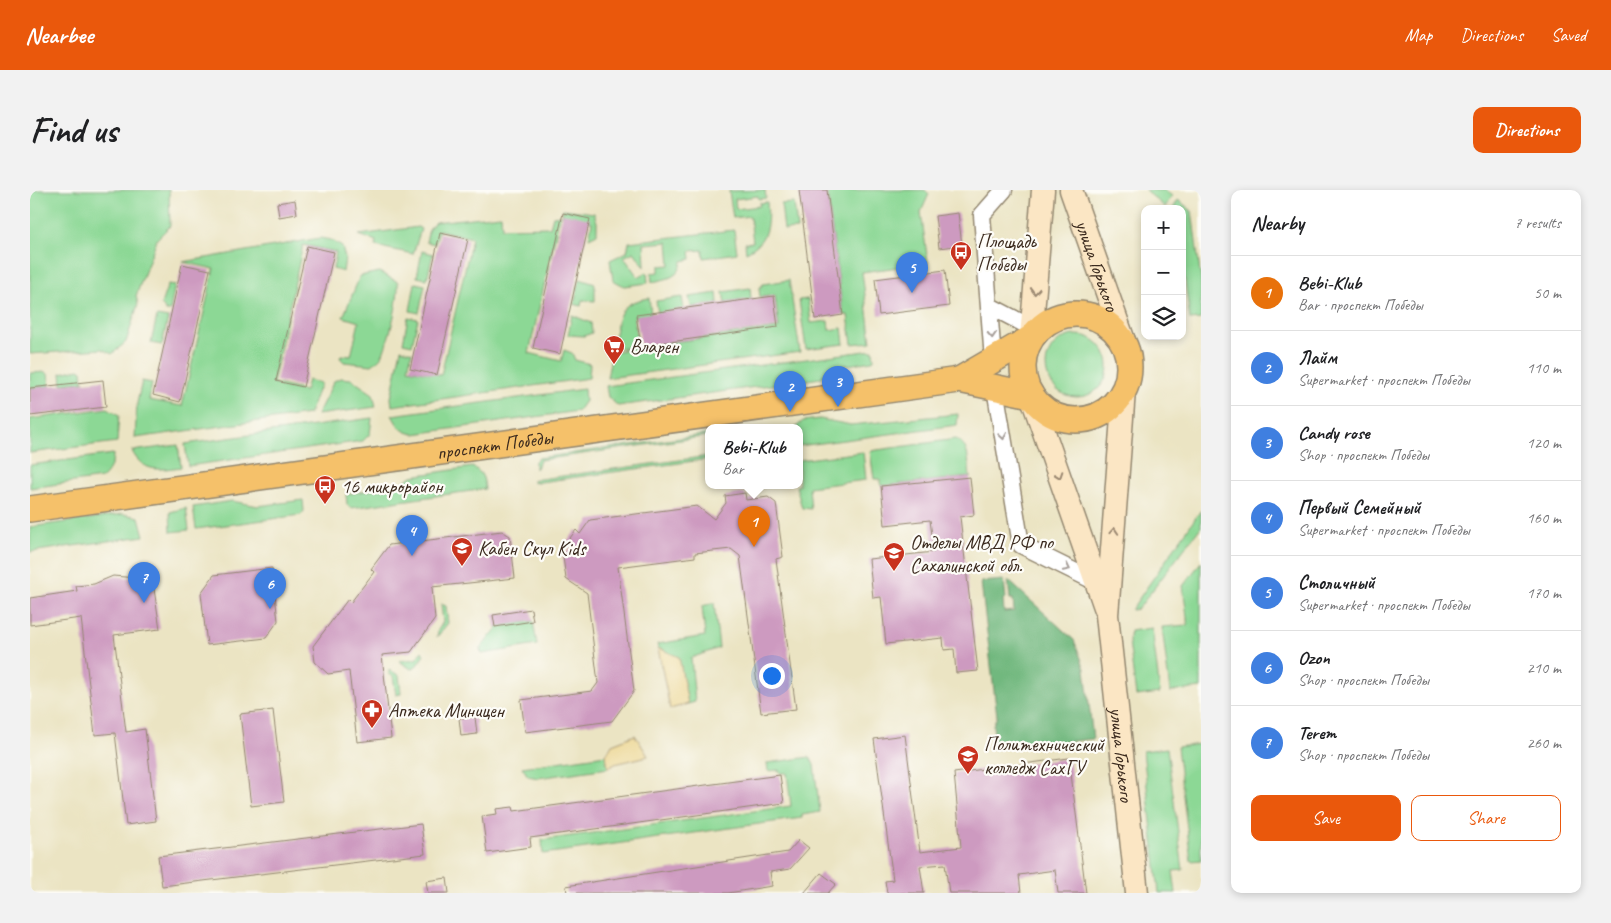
<!DOCTYPE html>
<html lang="en">
<head>
<meta charset="utf-8">
<style>
	:root { --surface:#fff; --page:#f2f2f2; --text:#202124; --muted:#757577; --line:#e0e0e0; --accent:#ea580c }
	body { margin:0; font-family:Caveat,sans-serif; background:var(--page); color:var(--text) }
	.controls { position:absolute; right:15px; top:15px; display:grid; overflow:hidden; border-radius:10px; box-shadow:0 2px 8px #0003 }
	.controls button { width:45px; height:45px; display:grid; place-items:center; padding:0; border:0; border-bottom:1px solid var(--line); background:var(--surface); color:var(--text); font:25px sans-serif }
	.you { position:absolute; left:741px; top:485px; width:18px; height:18px; margin:-12px; border:4px solid #fff; border-radius:50%; background:#1a73e8; box-shadow:0 0 0 8px #1a73e833 }
	.badge { display:grid; place-items:center; width:32px; height:32px; border-radius:50%; background:var(--accent); color:#fff; font-size:16px; font-weight:700 }
	.pin { position:absolute; translate:-50% -41px; filter:drop-shadow(0 1px 2px #0008) }
	.pin::after { content:''; position:absolute; top:26px; width:18px; height:15px; background:inherit; clip-path:polygon(0 0,100% 0,50% 100%) }
	.popup { position:absolute; left:675px; top:234px; width:98px; height:65px; box-sizing:border-box; display:grid; place-content:center; border-radius:10px; background:var(--surface); filter:drop-shadow(0 1px 4px #0005); font-size:16px; white-space:nowrap; color:var(--muted) }
	.popup b { font-size:19px; color:var(--text) }
	.popup::after { content:''; position:absolute; left:50%; top:100%; margin-left:-10px; border:10px solid transparent; border-top-color:var(--surface) }
	.list { margin:0; padding:0; list-style:none }
	h2 { display:flex; justify-content:space-between; align-items:center; height:65px; margin:0; padding:0 20px; font-size:21px }
	h2 small { font-size:16px; font-weight:400; color:var(--muted) }
	.list li { display:grid; grid-template-columns:32px 1fr auto; gap:15px; align-items:center; box-sizing:border-box; height:75px; padding:0 20px; border-top:1px solid var(--line) }
	.list b { display:block; font-size:19px; white-space:nowrap }
	.list p { margin:0; font-size:16px; white-space:nowrap; color:var(--muted) }
	.list em { font-size:16px; font-style:normal; color:var(--muted) }
	.actions { display:flex; gap:10px; padding:15px 20px }
	.actions a { flex:1; padding:11px 0; border:1px solid var(--accent); border-radius:10px; text-align:center; font-size:18px; color:var(--accent) }
	.actions .main { background:var(--accent); color:#fff }
	.icon { flex:none; width:28px; height:28px; fill:none; stroke:currentColor; stroke-width:2; stroke-linecap:round; stroke-linejoin:round }
	.map { position:relative; flex:none; width:1171px; height:703px; overflow:hidden; border-radius:10px }
	header { display:flex; align-items:center; gap:30px; box-sizing:border-box; height:70px; padding:0 25px; background:var(--accent); color:#fff }
	header strong { font-size:24px }
	nav { display:flex; gap:28px; margin-inline-start:auto; font-size:18px }
	.intro { display:flex; align-items:center; justify-content:space-between; box-sizing:border-box; height:120px; padding:0 30px }
	h1 { margin:0; font-size:35px }
	.button { padding:12px 22px; border-radius:10px; background:var(--accent); color:#fff; font-size:18px; font-weight:700 }
	main { display:flex; gap:30px; padding:0 30px }
	aside { flex:1; background:var(--surface); border-radius:10px; box-shadow:0 2px 8px #0003 }
	.map>svg:first-child { display:block }
	.green { fill:#8cd895; stroke:#64815a }
	.forest { fill:#71b87e; stroke:#56714e }
	.sand { fill:#eeda9e; stroke:#94825e }
	.building { fill:#cd9ac0 }
	.lines { fill:none; stroke-linecap:round; stroke-linejoin:round }
	.street-casing { stroke:#938770; stroke-width:19 }
	.secondary-casing { stroke:#938770; stroke-width:25 }
	.primary-casing { stroke:#938770; stroke-width:28 }
	.street { stroke:#fff; stroke-width:16 }
	.secondary { stroke:#fbe6c4; stroke-width:22 }
	.primary { stroke:#f5c16b; stroke-width:25 }
	.oneway { stroke:#9b8871 }
	.oneway2 { stroke:#a79f9a }
	.labels { text-anchor:middle; stroke-width:4.5; stroke-linejoin:round; paint-order:stroke }
	.poi-label { font-size:20px; fill:#3b2a1e; stroke:#fdfcf7; text-anchor:start }
	.street-label { font-size:20px; fill:#3b2a1e; stroke:#fdfcf7 }
</style>
</head>
<body>
<header>
<strong>Nearbee</strong>
<nav><a>Map</a><a>Directions</a><a>Saved</a></nav>
</header>
<div class="intro"><h1>Find us</h1><a class="button">Directions</a></div>
<main>
<div class="map">
<svg width="1171" height="703" viewBox="0 0 1171 703">
	<rect width="100%" height="100%" fill="#fdfcf7"/>
	<filter id="ink" filterUnits="userSpaceOnUse"><feTurbulence type="fractalNoise" baseFrequency=".02" numOctaves="2"/><feDisplacementMap in="SourceGraphic" scale="10" xChannelSelector="R" yChannelSelector="G"/><feConvolveMatrix kernelMatrix="1 2 1 2 8 2 1 2 1" color-interpolation-filters="sRGB"/></filter>
	<filter id="wash" filterUnits="userSpaceOnUse"><feTurbulence type="fractalNoise" baseFrequency=".0096" numOctaves="4" result="noise"/><feDisplacementMap in="SourceGraphic" scale="20" xChannelSelector="R" yChannelSelector="G"/><feGaussianBlur stdDeviation="1.12" result="paint"/><feColorMatrix in="noise" values="0 0 0 0 0 0 0 0 0 0 0 0 0 0 0 0 0 1.4 0 .05"/><feComposite in="paint" operator="in"/></filter>
	<g filter="url(#wash)">
		<rect width="100%" height="100%" fill="#ebe4c3"/>
		<!-- green -->
		<g class="green">
			<path d="M 0,0 L 139,0 L 140,36 L 127,49 L 106,106 L 108,114 L 96,152 L 82,164 L 72,159 L 0,164 Z"/>
			<path d="M 735,0 L 736,8 L 729,9 L 728,6 L 705,9 L 706,19 L 730,16 L 729,13 L 737,12 C 739,33 738,52 716,62 L 715,53 L 723,52 L 720,26 L 703,28 L 699,1 Z"/>
			<path d="M 797,0 L 895,0 L 899,4 L 891,22 L 898,73 L 832,82 L 841,152 L 822,154 L 818,125 L 813,125 Z"/>
			<path d="M 1115,0 L 1134,0 L 1142,6 L 1135,17 Z"/>
			<path d="M 1148,10 L 1162,21 L 1171,91 L 1171,129 L 1160,130 L 1152,67 L 1152,19 L 1143,19 Z"/>
			<path d="M 764,13 L 767,39 L 754,40 L 751,14 Z"/>
			<path d="M 533,19 L 564,23 L 567,32 L 567,44 L 559,48 L 562,32 L 532,25 Z"/>
			<path d="M 471,25 L 472,38 L 520,37 L 523,26 L 530,25 L 499,163 L 531,171 L 534,160 L 542,163 L 545,170 L 560,174 L 559,188 L 362,216 L 361,208 L 371,159 L 382,162 L 378,179 L 411,185 L 442,48 L 409,40 L 405,54 L 396,52 L 399,39 L 405,32 Z"/>
			<path d="M 388,37 L 391,39 L 383,64 L 345,56 L 346,51 L 329,45 Z"/>
			<path d="M 704,40 L 707,63 L 674,68 L 673,60 L 660,61 L 661,69 L 652,71 C 650,88 636,89 622,92 L 621,83 L 629,82 L 629,76 L 640,75 L 638,52 L 614,54 L 615,77 L 604,62 L 594,67 L 608,87 L 617,82 L 618,93 L 594,96 L 583,90 L 580,70 L 597,62 L 599,52 Z"/>
			<path d="M 290,48 L 301,50 L 312,57 L 315,68 L 313,82 L 303,79 L 306,62 L 273,55 L 243,193 L 275,201 L 278,190 L 291,193 L 279,224 L 105,248 L 107,213 L 112,191 L 122,193 L 119,210 L 152,216 L 184,79 L 153,72 Z"/>
			<path d="M 392,61 L 403,64 L 397,89 L 387,87 Z"/>
			<path d="M 349,82 L 368,92 C 369,112 360,145 353,164 C 351,168 346,172 342,175 L 314,172 L 310,168 L 311,165 L 321,166 L 329,132 L 313,127 L 330,86 Z"/>
			<path d="M 550,89 L 565,94 L 565,111 L 552,110 L 551,116 L 544,114 Z"/>
			<path d="M 759,90 L 770,162 L 577,188 L 582,162 L 611,157 L 612,159 L 624,158 L 628,154 L 749,138 L 745,105 L 730,107 L 729,99 L 733,94 Z"/>
			<path d="M 385,93 L 395,95 L 389,123 L 380,121 Z"/>
			<path d="M 138,94 L 145,95 L 140,121 L 136,121 L 131,114 Z"/>
			<path d="M 720,98 L 721,109 L 695,113 L 693,102 Z"/>
			<path d="M 687,103 L 688,113 L 661,117 L 659,107 Z"/>
			<path d="M 652,107 L 654,120 L 628,123 L 626,111 Z"/>
			<path d="M 619,108 L 621,124 L 604,126 L 608,157 L 582,159 C 589,130 584,113 619,108 Z"/>
			<path d="M 778,109 L 781,133 L 798,131 L 799,140 L 812,138 L 814,154 L 776,159 L 769,110 Z"/>
			<path d="M 542,125 L 561,133 L 562,143 L 554,146 L 538,145 Z"/>
			<path d="M 127,126 L 138,128 L 132,155 L 121,153 Z"/>
			<path d="M 378,127 L 388,129 L 382,155 L 373,153 Z"/>
			<circle cx="1047" cy="176" r="31"/>
			<path d="M 843,160 L 844,170 L 842,171 L 799,178 L 791,188 L 588,216 L 578,207 L 576,196 Z"/>
			<path d="M 49,179 L 52,181 L 53,192 L 32,194 L 31,183 Z"/>
			<path d="M 16,182 L 18,184 L 20,196 L 0,198 L 0,183 Z"/>
			<path d="M 310,188 L 321,189 L 343,204 L 346,217 L 287,225 L 304,191 Z"/>
			<path d="M 554,199 L 555,211 L 548,221 L 384,244 C 371,242 368,236 362,225 Z"/>
			<path d="M 78,218 L 89,225 L 87,252 L 0,263 L 0,229 Z"/>
			<path d="M 928,224 L 927,235 L 769,256 L 769,238 L 765,238 L 773,231 L 790,229 L 821,235 Z"/>
			<path d="M 342,228 L 340,244 L 333,251 L 158,276 L 155,254 Z"/>
			<path d="M 679,244 L 679,246 L 510,270 L 507,278 L 505,279 L 505,271 L 509,268 Z"/>
			<path d="M 926,249 C 940,255 938,273 940,287 L 851,296 L 850,289 L 844,289 L 840,261 Z"/>
			<path d="M 148,255 L 151,277 C 130,280 113,283 102,261 Z"/>
			<path d="M 833,262 L 836,290 L 779,297 L 781,319 L 772,318 L 766,296 L 769,296 L 769,270 Z"/>
			<path d="M 83,264 C 83,274 80,280 72,288 L 0,298 L 0,275 Z"/>
			<path d="M 679,266 L 679,269 L 503,293 L 503,290 Z"/>
			<path d="M 442,277 C 453,282 454,289 455,299 L 321,318 L 317,315 L 316,304 L 365,297 L 382,286 Z"/>
			<path d="M 273,310 L 274,321 L 271,325 L 166,339 L 163,317 L 202,311 L 228,316 Z"/>
			<path d="M 156,318 L 159,340 L 141,342 L 140,322 Z"/>
			<path d="M 1171,320 L 1171,337 L 1108,419 L 1101,420 Z"/>
			<path d="M 93,324 L 109,327 L 114,346 L 0,362 L 0,337 Z"/>
			<path d="M 1171,372 L 1171,498 L 1140,502 L 1132,437 L 1158,435 L 1153,396 Z"/>
			<path d="M 684,413 L 689,458 L 661,468 L 665,512 L 658,514 L 649,467 L 628,458 L 627,454 L 675,446 L 672,416 Z"/>
			<path d="M 411,414 L 416,416 L 418,433 L 407,447 L 408,440 L 413,432 Z"/>
			<path d="M 480,422 L 488,433 L 503,431 L 507,455 L 452,464 L 450,459 Z"/>
			<path d="M 1122,438 L 1130,503 L 1106,506 L 1099,451 L 1100,441 Z"/>
			<path d="M 392,461 L 394,465 L 385,478 L 381,479 L 369,471 L 386,469 Z"/>
			<path d="M 359,480 L 369,485 L 371,504 L 366,505 L 363,486 L 359,484 Z"/>
			<path d="M 1171,554 L 1171,670 L 1161,671 L 1147,557 Z"/>
			<path d="M 1137,558 L 1153,680 L 1143,681 L 1146,703 L 1129,703 L 1113,561 Z"/>
			<path d="M 576,565 L 578,578 L 508,588 L 498,586 L 492,577 Z"/>
			<path d="M 780,567 L 784,575 L 790,622 L 772,625 L 772,628 L 513,664 L 512,650 L 761,616 L 757,583 L 750,583 L 749,580 L 738,581 L 737,573 Z"/>
		</g>
		<!-- forest -->
		<path class="forest" d="M 974,390 L 976,409 L 973,410 L 974,422 L 984,421 L 983,409 L 980,409 L 978,390 L 1044,450 L 1055,479 L 1063,549 L 965,559 L 963,535 L 967,526 L 951,392 Z"/>
		<!-- sand -->
		<g class="sand">
			<path d="M 628,458 L 649,467 L 658,514 L 640,519 Z"/>
			<path d="M 605,545 L 618,566 L 585,574 L 578,578 L 576,565 L 582,554 Z"/>
		</g>
		<g id="blocks">
			<!-- building -->
			<g class="building">
				<path d="M 769,0 L 797,0 L 813,125 L 785,129 Z"/>
				<path d="M 265,10 L 267,24 L 249,27 L 247,13 Z"/>
				<path d="M 533,23 L 560,29 L 530,164 L 503,158 Z"/>
				<path d="M 928,23 L 932,55 L 909,58 L 905,26 Z"/>
				<path d="M 410,43 L 438,49 L 407,185 L 380,179 Z"/>
				<path d="M 277,56 L 304,62 L 273,197 L 246,191 Z"/>
				<path d="M 152,74 L 180,80 L 150,212 L 123,205 Z"/>
				<path d="M 915,80 L 919,116 L 849,125 L 845,89 Z"/>
				<path d="M 744,106 L 748,137 L 611,156 L 606,125 Z"/>
				<path d="M 73,190 L 76,217 L 0,226 L 0,198 Z"/>
				<path d="M 940,287 L 944,325 L 930,327 L 948,481 L 926,483 L 924,459 L 914,460 L 913,448 L 856,454 L 851,407 L 843,408 L 839,369 L 904,362 L 900,330 L 855,335 L 851,296 Z"/>
				<path d="M 715,303 L 716,310 L 738,307 L 746,313 L 753,367 L 746,369 L 766,519 L 731,523 L 710,366 L 701,359 L 665,363 L 665,367 L 588,377 L 604,501 L 582,531 L 495,542 L 491,510 L 562,501 L 568,493 L 557,403 L 536,389 L 533,367 L 542,356 L 537,352 L 546,340 L 550,344 L 560,330 L 667,316 L 684,329 L 696,313 L 695,306 Z"/>
				<path d="M 472,341 L 480,346 L 485,388 L 402,397 L 405,429 L 381,462 L 352,465 L 361,548 L 327,552 L 319,481 L 298,484 L 285,472 L 283,456 L 318,409 L 321,412 L 344,382 L 341,379 L 359,355 Z"/>
				<path d="M 242,378 L 248,431 L 236,448 L 177,455 L 171,403 L 184,385 Z"/>
				<path d="M 83,386 L 106,388 L 124,399 L 130,439 L 84,445 L 96,542 L 115,539 L 126,631 L 96,635 L 85,543 L 65,545 L 51,428 L 0,435 L 0,408 L 47,401 L 46,396 L 64,394 Z"/>
				<path d="M 501,419 L 503,431 L 465,437 L 463,425 Z"/>
				<path d="M 243,520 L 254,612 L 221,616 L 210,524 Z"/>
				<path d="M 445,527 L 447,544 L 431,546 L 429,528 Z"/>
				<path d="M 875,545 L 890,662 L 931,657 L 924,583 L 1039,568 L 1056,703 L 1028,703 L 1025,680 L 989,685 L 991,703 L 919,703 L 915,674 L 890,676 L 894,703 L 857,703 L 855,691 L 863,690 L 844,549 Z"/>
				<path d="M 750,585 L 754,613 L 500,648 L 501,657 L 457,663 L 452,626 L 467,624 L 466,619 L 483,617 L 484,621 Z"/>
				<path d="M 391,634 L 395,664 L 132,696 L 128,666 Z"/>
				<path d="M 769,650 L 779,658 L 760,679 L 740,682 L 742,696 L 698,703 L 537,703 L 536,696 L 758,662 Z"/>
				<path d="M 791,683 L 806,694 L 798,703 L 774,703 Z"/>
				<path d="M 417,688 L 419,703 L 398,703 L 396,691 Z"/>
			</g>
		</g>
	</g>
	<g filter="url(#ink)">
		<use href="#blocks" fill-opacity="0" stroke="#938770" stroke-width="1"/>
		<g class="lines">
			<!-- street casing -->
			<g class="street-casing">
				<g id="street">
					<path d="M 960,116 L 1002,138"/>
					<path d="M 963,170 L 952,25 L 974,0"/>
					<path d="M 965,198 L 991,355 L 1066,392"/>
				</g>
			</g>
			<!-- secondary casing -->
			<g class="secondary-casing">
				<g id="secondary">
					<path id="s1" d="M 1041,0 L 1094,151"/>
					<path d="M 1001,148 L 1013,0"/>
					<path id="s2" d="M 1094,201 L 1077,425 L 1107,703"/>
					<path d="M 1001,205 L 1075,417"/>
				</g>
			</g>
			<!-- primary casing -->
			<g class="primary-casing">
				<g id="primary">
					<circle cx="1046" cy="177" r="53"/>
					<path d="M 929,190 L 1001,148"/>
					<path id="s3" d="M 0,319 L 929,190 L 1001,205"/>
				</g>
			</g>
			<!-- street -->
			<use href="#street" class="street"/>
			<!-- secondary -->
			<use href="#secondary" class="secondary"/>
			<!-- primary -->
			<use href="#primary" class="primary"/>
		</g>
		<!-- one-way arrows -->
		<defs><path id="oneway-chevron" d="M-2-3.5L2.5 0L-2 3.5" fill="none" stroke-width="1.6" stroke-linecap="round" stroke-linejoin="round" transform="scale(1.25)"/></defs>
		<g class="oneway">
			<use href="#oneway-chevron" transform="translate(1005 101) rotate(94)"/>
			<use href="#oneway-chevron" transform="translate(1029 285) rotate(71)"/>
			<use href="#oneway-chevron" transform="translate(1084 341) rotate(-86)"/>
		</g>
		<g class="oneway2">
			<use href="#oneway-chevron" transform="translate(962 145) rotate(87)"/>
			<use href="#oneway-chevron" transform="translate(973 246) rotate(81)"/>
			<use href="#oneway-chevron" transform="translate(1037 378) rotate(26)"/>
		</g>
	</g>
	<!-- icons -->
	<defs>
		<g id="bus-pin" transform="scale(1.125)"><path d="M0 17L-7.5 6A9.5 9.5 0 1 1 7.5 6Z" fill="#c8321e" stroke="#fdfcf7"/><path d="M-5-6H5V4H4V6H2V4H-2V6H-4V4H-5ZM-3.5-4V0h7V-4ZM-3.5 1.2v1.5H-2V1.2ZM2 1.2v1.5H3.5V1.2Z" fill="#fff"/></g>
		<g id="supermarket-pin" transform="scale(1.125)"><path d="M0 17L-7.5 6A9.5 9.5 0 1 1 7.5 6Z" fill="#c8321e" stroke="#fdfcf7"/><path d="M-6-5.5h2.5l.6 2H6L4.5 2H-2.5L-4.4-4H-6ZM-1.5 3.2a1.3 1.3 0 1 0 .1 0ZM3 3.2a1.3 1.3 0 1 0 .1 0Z" fill="#fff"/></g>
		<g id="school-pin" transform="scale(1.125)"><path d="M0 17L-7.5 6A9.5 9.5 0 1 1 7.5 6Z" fill="#c8321e" stroke="#fdfcf7"/><path d="M0-5L7-2L0 1L-7-2ZM-4 1L0 2.5L4 1V4Q0 6-4 4Z" fill="#fff"/></g>
		<g id="university-pin" transform="scale(1.125)"><path d="M0 17L-7.5 6A9.5 9.5 0 1 1 7.5 6Z" fill="#c8321e" stroke="#fdfcf7"/><path d="M0-5L7-2L0 1L-7-2ZM-4 1L0 2.5L4 1V4Q0 6-4 4Z" fill="#fff"/></g>
		<g id="pharmacy-pin" transform="scale(1.125)"><path d="M0 17L-7.5 6A9.5 9.5 0 1 1 7.5 6Z" fill="#c8321e" stroke="#fdfcf7"/><path d="M-2-6h4v4h4v4h-4v4h-4v-4h-4v-4h4Z" fill="#fff"/></g>
	</defs>
	<g fill-rule="evenodd">
		<use href="#bus-pin" x="931" y="62"/>
		<use href="#supermarket-pin" x="584" y="156"/>
		<use href="#bus-pin" x="295" y="296"/>
		<use href="#school-pin" x="432" y="358"/>
		<use href="#university-pin" x="864" y="363"/>
		<use href="#pharmacy-pin" x="342" y="520"/>
		<use href="#university-pin" x="938" y="566"/>
	</g>
	<g class="labels">
		<!-- poi labels -->
		<g class="poi-label">
			<text x="947" y="58">Площадь<tspan x="947" dy="23">Победы</tspan></text>
			<text x="600" y="163">Вларен</text>
			<text x="311" y="303">16 микрорайон</text>
			<text x="880" y="359">Отделы МВД РФ по<tspan x="880" dy="23">Сахалинской обл.</tspan></text>
			<text x="448" y="365">Кабен Скул Kids</text>
			<text x="358" y="527">Аптека Миницен</text>
			<text x="954" y="561">Политехнический<tspan x="954" dy="23">колледж СахГУ</tspan></text>
		</g>
		<!-- street labels -->
		<g class="street-label">
			<text dy="7" stroke="none"><textPath href="#s1" startOffset="80">улица Горького</textPath></text>
			<text dy="7" stroke="none"><textPath href="#s3" startOffset="469">проспект Победы</textPath></text>
			<text dy="7" stroke="none"><textPath href="#s2" startOffset="365">улица Горького</textPath></text>
		</g>
	</g>
</svg>
<div class="controls">
<button>+</button>
<button>−</button>
<button><svg class="icon" aria-label="layers" viewBox="0 0 24 24"><path d="M12 4l9 5-9 5-9-5zM3 14l9 5 9-5"/></svg></button>
</div>
<div class="you"></div>
<div class="pin badge" style="left:724px;top:357px;background:#e8710a">1</div>
<div class="popup"><b>Bebi-Klub</b>Bar</div>
<div class="pin badge" style="left:760px;top:222px;background:#3f7fe0">2</div>
<div class="pin badge" style="left:808px;top:217px;background:#3f7fe0">3</div>
<div class="pin badge" style="left:382px;top:366px;background:#3f7fe0">4</div>
<div class="pin badge" style="left:882px;top:103px;background:#3f7fe0">5</div>
<div class="pin badge" style="left:240px;top:419px;background:#3f7fe0">6</div>
<div class="pin badge" style="left:114px;top:413px;background:#3f7fe0">7</div>
</div>
<aside>
<h2>Nearby<small>7 results</small></h2>
<ul class="list">
<li><span class="badge" style="background:#e8710a">1</span><div><b>Bebi-Klub</b><p>Bar · проспект Победы</p></div><em>50 m</em></li>
<li><span class="badge" style="background:#3f7fe0">2</span><div><b>Лайм</b><p>Supermarket · проспект Победы</p></div><em>110 m</em></li>
<li><span class="badge" style="background:#3f7fe0">3</span><div><b>Candy rose</b><p>Shop · проспект Победы</p></div><em>120 m</em></li>
<li><span class="badge" style="background:#3f7fe0">4</span><div><b>Первый Семейный</b><p>Supermarket · проспект Победы</p></div><em>160 m</em></li>
<li><span class="badge" style="background:#3f7fe0">5</span><div><b>Столичный</b><p>Supermarket · проспект Победы</p></div><em>170 m</em></li>
<li><span class="badge" style="background:#3f7fe0">6</span><div><b>Ozon</b><p>Shop · проспект Победы</p></div><em>210 m</em></li>
<li><span class="badge" style="background:#3f7fe0">7</span><div><b>Terem</b><p>Shop · проспект Победы</p></div><em>260 m</em></li>
</ul>
<div class="actions"><a class="main">Save</a><a>Share</a></div>
</aside>
</main>
</body>
</html>
